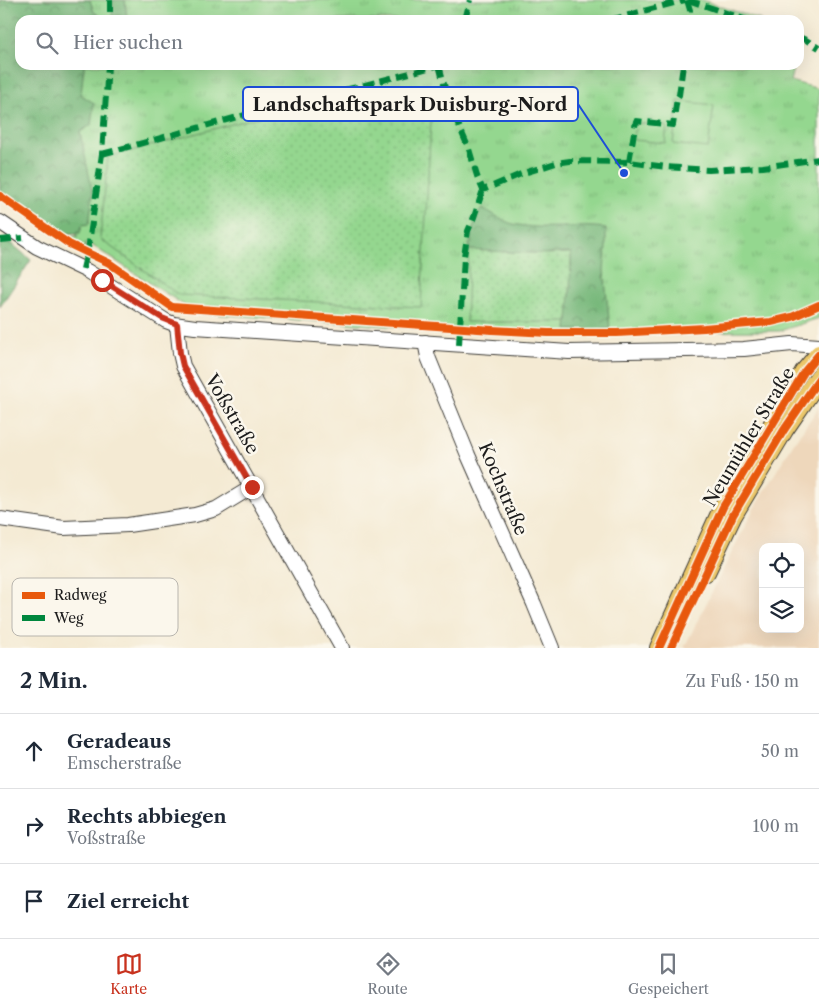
<!DOCTYPE html>
<html lang="de">
<head>
<meta charset="utf-8">
<style>
	:root { --surface:#fff; --page:#f6f6f7; --text:#1f2937; --muted:#747a83; --line:#e0e1e3; --accent:#c8321e }
	body { margin:0; font-family:"Libre Caslon Text",serif; background:var(--page); color:var(--text) }
	.controls { position:absolute; right:15px; bottom:15px; display:grid; overflow:hidden; border-radius:10px; box-shadow:0 5px 20px #0002 }
	.controls button { width:45px; height:45px; display:grid; place-items:center; padding:0; border:0; border-bottom:1px solid var(--line); background:var(--surface); color:var(--text); font:25px sans-serif }
	.stop { position:absolute; width:15px; height:15px; margin:-11px; border:4px solid #c8321e; border-radius:50%; background:#fff }
	.stop.end { background:#c8321e; border-color:#fff; box-shadow:0 1px 5px #0008 }
	.list { margin:0; padding:0; list-style:none }
	h2 { display:flex; justify-content:space-between; align-items:center; height:65px; margin:0; padding:0 20px; font-size:21px }
	h2 small { font-size:16px; font-weight:400; color:var(--muted) }
	.list li { display:grid; grid-template-columns:32px 1fr auto; gap:15px; align-items:center; box-sizing:border-box; height:75px; padding:0 20px; border-top:1px solid var(--line) }
	.list b { display:block; font-size:19px; white-space:nowrap }
	.list p { margin:0; font-size:16px; white-space:nowrap; color:var(--muted) }
	.list em { font-size:16px; font-style:normal; color:var(--muted) }
	.icon { flex:none; width:28px; height:28px; fill:none; stroke:currentColor; stroke-width:2; stroke-linecap:round; stroke-linejoin:round }
	.map { position:relative; flex:none; width:819px; height:648px; overflow:hidden }
	.search { position:absolute; background:var(--surface); box-shadow:0 5px 20px #0002; left:15px; right:15px; top:15px; height:55px; display:flex; align-items:center; gap:12px; box-sizing:border-box; padding:0 18px; border-radius:15px; color:var(--muted); font-size:19px }
	.sheet { height:290px; background:var(--surface) }
	nav { display:flex; justify-content:space-around; align-items:center; box-sizing:border-box; height:70px; border-top:1px solid var(--line); background:var(--surface); font-size:14px; color:var(--muted) }
	nav a { display:grid; justify-items:center; gap:2px }
	nav .on { color:var(--accent) }
	.map>svg:first-child { display:block }
	.built { fill:#eed7bb; fill-rule:evenodd }
	.grass { fill:url(#grass-tufts); stroke:#587a56; fill-rule:evenodd }
	.forest { fill:url(#forest-crowns); stroke:#4a6a4b }
	.garden { fill:url(#garden-dots); stroke:#587a56 }
	.pitch { fill:#94d78f; stroke:#587a56 }
	.lines { fill:none; stroke-linecap:round; stroke-linejoin:round }
	.minor-casing { stroke:#3c3b37; stroke-width:16 }
	.major-casing { stroke:#3c3b37; stroke-width:20 }
	.minor { stroke:#fff; stroke-width:14 }
	.major { stroke:#ebc669; stroke-width:18 }
	.tram { stroke:#1c1c1c; stroke-width:1 }
	.quiet { stroke:#00873e; stroke-width:6; stroke-dasharray:12 6; stroke-linecap:butt }
	.cycleway-casing { stroke:#fbf7ec; stroke-width:11 }
	.cycleway { stroke:#e8590c; stroke-width:8 }
	.route { stroke:#c8321e; stroke-width:6 }
	.labels { text-anchor:middle; stroke-width:5; stroke-linejoin:round; paint-order:stroke }
	.street-label { font-size:18px; fill:#1c1c1c; stroke:#fbf7ec }
	.key { fill:#fbf7ec; stroke:#b8b5ae; stroke-width:1 }
	.key-label { font-size:14px; fill:#1c1c1c }
	.leader { fill:none; stroke:#1d4ed8; stroke-width:2 }
	.callout-dot { fill:#1d4ed8; stroke:#fbf7ec; stroke-width:2 }
	.callout { fill:#fbf7ec; stroke:#1d4ed8; stroke-width:2 }
	.callout-label { font-size:19px; text-anchor:middle; font-weight:bold; fill:#1c1c1c }
</style>
</head>
<body>
<div class="map">
<svg width="819" height="648" viewBox="0 0 819 648">
	<defs>
		<pattern id="grass-tufts" width="24" height="20" patternUnits="userSpaceOnUse" patternTransform="scale(1.25)"><rect width="24" height="20" fill="#94d78f"/><path d="M3 7l-1-3M5 7V3M7 7l1-3M15 17l-1-3M17 17v-4M19 17l1-3" fill="none" stroke="#7fb87b"/></pattern>
		<pattern id="forest-crowns" width="20" height="18" patternUnits="userSpaceOnUse" patternTransform="scale(1.25)"><rect width="20" height="18" fill="#77b87a"/><path d="M2 6a3 3 0 1 1 6 0M12 15a3 3 0 1 1 6 0" fill="none" stroke="#619563"/></pattern>
		<pattern id="garden-dots" width="8" height="8" patternUnits="userSpaceOnUse" patternTransform="scale(1.25)"><rect width="8" height="8" fill="#94d78f"/><path d="M2 2h.1M6 6h.1" fill="none" stroke="#7fb87b" stroke-width="1.8" stroke-linecap="round"/></pattern>
	</defs>
	<rect width="100%" height="100%" fill="#fbf7ec"/>
	<filter id="ink" filterUnits="userSpaceOnUse"><feTurbulence type="fractalNoise" baseFrequency=".02" numOctaves="2"/><feDisplacementMap in="SourceGraphic" scale="10" xChannelSelector="R" yChannelSelector="G"/><feConvolveMatrix kernelMatrix="1 2 1 2 8 2 1 2 1" color-interpolation-filters="sRGB"/></filter>
	<filter id="wash" filterUnits="userSpaceOnUse"><feTurbulence type="fractalNoise" baseFrequency=".0096" numOctaves="4" result="noise"/><feDisplacementMap in="SourceGraphic" scale="20" xChannelSelector="R" yChannelSelector="G"/><feGaussianBlur stdDeviation="1.12" result="paint"/><feColorMatrix in="noise" values="0 0 0 0 0 0 0 0 0 0 0 0 0 0 0 0 0 1.4 0 .05"/><feComposite in="paint" operator="in"/></filter>
	<g filter="url(#wash)">
		<rect width="100%" height="100%" fill="#f4ead3"/>
		<!-- built -->
		<path class="built" d="M 819,407 L 819,648 L 684,648 L 754,508 L 793,444 ZM 763,547 L 800,547 L 800,629 L 763,629 Z"/>
		<!-- grass -->
		<path class="grass" d="M 0,0 L 702,0 L 761,20 L 20,20 L 20,65 L 794,65 L 790,81 L 819,89 L 819,318 L 780,331 L 488,333 L 196,313 L 87,242 L 84,249 L 70,241 L 66,238 L 78,236 L 0,189 ZM 469,250 L 546,254 L 571,253 L 570,293 L 568,322 Z"/>
		<!-- forest -->
		<g class="forest">
			<path d="M 3,0 L 90,0 L 94,12 L 106,20 L 20,20 L 20,65 L 84,65 L 81,95 L 94,103 L 91,125 L 80,132 L 93,194 L 89,224 L 82,225 L 80,233 L 61,234 L 0,192 L 0,3 Z"/>
			<path d="M 113,0 L 125,0 L 127,20 L 112,20 Z"/>
			<path d="M 482,208 C 491,212 504,222 513,224 C 544,231 575,224 606,228 L 606,247 L 604,270 L 610,329 L 567,330 L 570,293 L 571,253 L 546,254 L 469,250 C 471,236 474,220 482,208 Z"/>
			<path d="M 0,243 L 11,243 L 31,260 L 0,307 Z"/>
		</g>
		<!-- garden -->
		<g class="garden">
			<path d="M 356,91 L 432,102 L 421,307 L 179,295 L 100,239 L 108,157 Z"/>
			<path d="M 469,250 L 546,254 L 571,253 L 570,293 L 568,322 L 466,322 Z"/>
		</g>
		<!-- pitch -->
		<g class="pitch">
			<path d="M 678,101 L 714,105 L 708,148 L 673,144 Z"/>
			<path d="M 636,123 L 667,126 L 665,143 L 634,140 Z"/>
		</g>
	</g>
	<g filter="url(#ink)">
		<g class="lines">
			<!-- minor casing -->
			<g class="minor-casing">
				<g id="minor">
					<path d="M 0,222 L 37,247 L 87,271 L 166,321 L 174,324 L 195,327 L 569,352 L 744,349 L 792,344 L 819,346"/>
					<path d="M 177,325 L 180,353 L 183,366 L 342,648"/>
					<path d="M 425,342 L 428,357 L 468,455 L 534,604 L 552,648"/>
					<path d="M 0,519 L 64,528 L 128,525 L 195,515 L 216,509 L 252,487"/>
				</g>
			</g>
			<!-- major casing -->
			<g class="major-casing">
				<g id="major">
					<path d="M 706,572 L 733,515 L 784,430 L 819,379"/>
					<path d="M 659,648 L 723,507 L 804,372 L 819,354"/>
				</g>
			</g>
			<!-- minor -->
			<use href="#minor" class="minor"/>
			<!-- major -->
			<use href="#major" class="major"/>
			<!-- tram -->
			<path class="tram" d="M 663,648 L 726,510 L 807,377 L 819,362"/>
			<!-- quiet -->
			<g class="quiet">
				<path d="M 110,0 L 110,20"/>
				<path d="M 687,0 L 690,10 L 689,20"/>
				<path d="M 688,0 L 747,20"/>
				<path d="M 465,20 L 470,0"/>
				<path d="M 610,20 L 685,0"/>
				<path d="M 799,37 L 806,40 L 819,48"/>
				<path d="M 439,65 L 449,103 L 469,149 L 477,176 L 483,190 L 521,174 L 556,163 L 570,161 L 629,162 L 666,167 L 709,170 L 763,167 L 819,159"/>
				<path d="M 102,154 L 300,100 L 357,87 L 440,65"/>
				<path d="M 629,162 L 636,121 L 673,125 L 677,98 L 679,95 L 683,65"/>
				<path d="M 0,240 L 23,238"/>
				<path d="M 83,269 L 89,243 L 102,154 L 108,65"/>
				<path d="M 459,345 L 464,256 L 468,231 L 474,217 L 483,190"/>
			</g>
			<!-- cycleway casing -->
			<g class="cycleway-casing">
				<g id="cycleway">
					<path d="M 0,196 L 69,244 L 109,263 L 172,307 L 492,330 L 548,333 L 617,333 L 704,328 L 771,322 L 792,317 L 819,305"/>
					<path d="M 659,648 L 723,507 L 804,372 L 819,354"/>
					<path d="M 671,648 L 733,515 L 784,430 L 819,379"/>
				</g>
			</g>
			<!-- cycleway -->
			<use href="#cycleway" class="cycleway"/>
		</g>
	</g>
	<g class="lines" filter="url(#ink)">
		<!-- route -->
		<path class="route" d="M 102,280 L 162,318 L 177,324 L 180,353 L 183,366 L 252,487"/>
	</g>
	<g class="labels">
		<!-- street labels -->
		<g class="street-label">
			<text transform="translate(232 414) rotate(60)" y="6">Voßstraße</text>
			<text transform="translate(749 437) rotate(-59)" y="6">Neumühler Straße</text>
			<text transform="translate(503 489) rotate(67)" y="6">Kochstraße</text>
		</g>
	</g>
	<!-- legend -->
	<rect x="12" y="578" width="166" height="58" rx="8" class="key"/>
	<rect x="22" y="592" width="23" height="7" fill="#e8590c"/>
	<rect x="22" y="615" width="23" height="6" fill="#00873e"/>
	<g class="key-label">
		<text x="54" y="600">Radweg</text>
		<text x="54" y="623">Weg</text>
	</g>
	<!-- callouts -->
	<path class="leader" d="M624 173L578 104"/>
	<circle class="callout-dot" cx="624" cy="173" r="5"/>
	<rect class="callout" x="243" y="87" width="335" height="34" rx="5"/>
	<g class="callout-label">
		<text x="410" y="111">Landschaftspark Duisburg-Nord</text>
	</g>
</svg>
<div class="controls">
<button><svg class="icon" aria-label="locate" viewBox="0 0 24 24"><circle cx="12" cy="12" r="6"/><path d="M12 2v4M12 18v4M2 12h4M18 12h4"/></svg></button>
<button><svg class="icon" aria-label="layers" viewBox="0 0 24 24"><path d="M12 4l9 5-9 5-9-5zM3 14l9 5 9-5"/></svg></button>
</div>
<div class="stop" style="left:102px;top:280px"></div>
<div class="stop end" style="left:252px;top:487px"></div>
<div class="search"><svg class="icon" aria-label="search" viewBox="0 0 24 24"><circle cx="10" cy="10" r="6"/><path d="M15 15l6 6"/></svg>Hier suchen</div>
</div>
<section class="sheet">
<h2>2 Min.<small>Zu Fuß · 150 m</small></h2>
<ul class="list">
<li><svg class="icon" aria-label="ahead" viewBox="0 0 24 24"><path d="M12 20V5M6 11l6-6 6 6"/></svg><div><b>Geradeaus</b><p>Emscherstraße</p></div><em>50 m</em></li>
<li><svg class="icon" aria-label="right" viewBox="0 0 24 24"><path d="M7 20v-9h11M14 6l5 5-5 5"/></svg><div><b>Rechts abbiegen</b><p>Voßstraße</p></div><em>100 m</em></li>
<li><svg class="icon" aria-label="arrive" viewBox="0 0 24 24"><path d="M6 21V4h12l-3 4 3 4H6"/></svg><div><b>Ziel erreicht</b></div></li>
</ul>
</section>
<nav>
<a class="on"><svg class="icon" aria-label="map" viewBox="0 0 24 24"><path d="M3 6l6-2 6 2 6-2v14l-6 2-6-2-6 2zM9 4v14M15 6v14"/></svg>Karte</a>
<a><svg class="icon" aria-label="directions" viewBox="0 0 24 24"><path d="M12 3l9 9-9 9-9-9zM9 14v-3h6M13 9l2 2-2 2"/></svg>Route</a>
<a><svg class="icon" aria-label="saved" viewBox="0 0 24 24"><path d="M7 4h10v16l-5-4-5 4z"/></svg>Gespeichert</a>
</nav>
</body>
</html>
